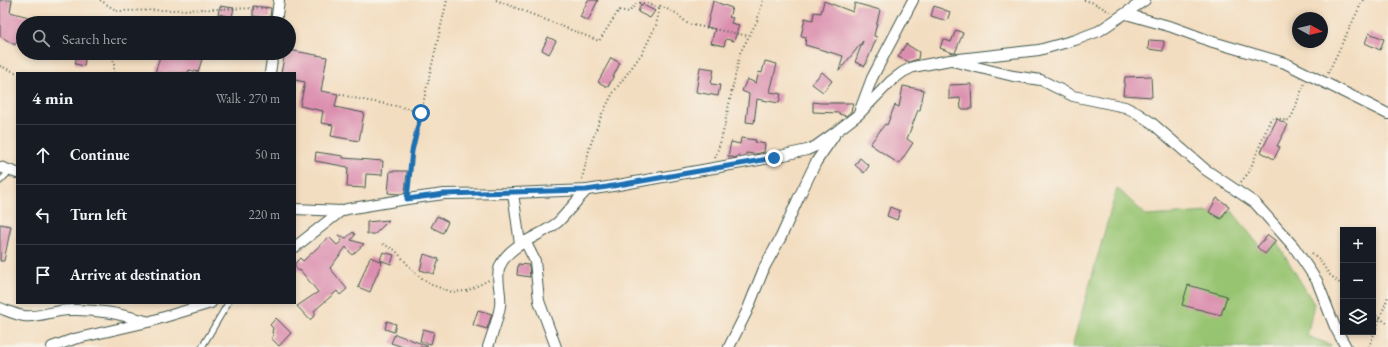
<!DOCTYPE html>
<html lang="en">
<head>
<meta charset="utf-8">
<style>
	:root { --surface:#171b24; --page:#242831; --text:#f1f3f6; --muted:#9ea1a6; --line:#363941 }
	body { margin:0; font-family:"EB Garamond",serif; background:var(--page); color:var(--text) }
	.controls { position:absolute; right:12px; bottom:12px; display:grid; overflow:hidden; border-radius:0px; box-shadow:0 2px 6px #0003 }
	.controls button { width:36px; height:36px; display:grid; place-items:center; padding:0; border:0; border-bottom:1px solid var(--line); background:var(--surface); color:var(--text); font:20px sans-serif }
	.compass { position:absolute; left:1292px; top:12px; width:36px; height:36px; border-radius:50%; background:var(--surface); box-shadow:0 2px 6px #0003; rotate:98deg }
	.stop { position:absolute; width:12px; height:12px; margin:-9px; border:3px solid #1f6fb2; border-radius:50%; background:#fff }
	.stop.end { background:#1f6fb2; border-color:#fff; box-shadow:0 1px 4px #0008 }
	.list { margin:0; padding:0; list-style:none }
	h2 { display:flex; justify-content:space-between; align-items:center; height:52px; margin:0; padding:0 16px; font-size:17px }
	h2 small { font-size:13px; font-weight:400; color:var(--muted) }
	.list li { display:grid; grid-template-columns:26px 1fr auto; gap:12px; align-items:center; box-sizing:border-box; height:60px; padding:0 16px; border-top:1px solid var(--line) }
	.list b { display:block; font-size:15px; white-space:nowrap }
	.list em { font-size:13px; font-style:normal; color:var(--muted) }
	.icon { flex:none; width:22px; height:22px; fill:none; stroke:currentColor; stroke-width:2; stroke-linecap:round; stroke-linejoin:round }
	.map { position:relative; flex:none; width:1388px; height:347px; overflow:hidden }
	.search { position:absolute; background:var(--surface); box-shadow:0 2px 6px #0003; left:16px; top:16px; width:280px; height:44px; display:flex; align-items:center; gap:10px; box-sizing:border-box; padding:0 14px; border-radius:22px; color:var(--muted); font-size:15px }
	.panel { position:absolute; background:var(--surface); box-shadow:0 2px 6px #0003; left:16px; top:72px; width:280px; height:232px; border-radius:0px }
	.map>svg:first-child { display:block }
	.green { fill:#97c471; stroke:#5b8052 }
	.building { fill:#db8eae }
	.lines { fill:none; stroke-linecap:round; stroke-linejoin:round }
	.lane-casing { stroke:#3f5549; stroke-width:7 }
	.street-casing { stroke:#3f5549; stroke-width:12 }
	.path { stroke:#3f5549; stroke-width:2; stroke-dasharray:1 3; stroke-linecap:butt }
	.lane { stroke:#fff; stroke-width:5 }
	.street { stroke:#fff; stroke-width:10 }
	.route { stroke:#1f6fb2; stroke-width:5 }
</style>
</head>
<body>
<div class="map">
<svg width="1388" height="347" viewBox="0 0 1388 347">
	<rect width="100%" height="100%" fill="#f7f3e8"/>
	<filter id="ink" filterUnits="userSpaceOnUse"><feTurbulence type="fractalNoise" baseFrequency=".025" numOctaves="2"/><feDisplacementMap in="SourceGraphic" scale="8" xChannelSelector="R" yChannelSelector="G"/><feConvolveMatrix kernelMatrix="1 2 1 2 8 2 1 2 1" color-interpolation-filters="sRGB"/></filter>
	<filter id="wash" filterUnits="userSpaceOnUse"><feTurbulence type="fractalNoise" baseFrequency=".012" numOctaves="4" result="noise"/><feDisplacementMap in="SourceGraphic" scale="16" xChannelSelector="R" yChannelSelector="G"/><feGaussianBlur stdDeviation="0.9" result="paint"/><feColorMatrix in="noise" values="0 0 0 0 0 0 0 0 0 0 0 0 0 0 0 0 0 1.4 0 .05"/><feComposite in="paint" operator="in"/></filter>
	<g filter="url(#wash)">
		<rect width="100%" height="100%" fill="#f3ddc0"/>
		<!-- green -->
		<path class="green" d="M 1117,188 L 1147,216 L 1209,212 L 1221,218 L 1232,211 L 1265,253 L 1276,241 L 1314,304 L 1307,336 L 1331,345 L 1331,347 L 1072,347 Z"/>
		<g id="blocks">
			<!-- building -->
			<g class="building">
				<path d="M 0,0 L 12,0 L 10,12 L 40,20 L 40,23 L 23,23 L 23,41 L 18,40 L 15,45 L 0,36 Z"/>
				<path d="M 588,0 L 598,0 L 588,21 L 580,17 Z"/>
				<path d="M 713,1 L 732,8 L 729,17 L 733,18 L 731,23 L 739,25 L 734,41 L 726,39 L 724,46 L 711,43 L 715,29 L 707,27 Z"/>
				<path d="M 824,1 L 853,12 L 855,3 L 880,10 L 874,36 L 877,37 L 865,66 L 855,62 L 863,41 L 839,71 L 843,56 L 805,45 L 806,37 L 801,36 L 805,18 L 813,20 L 814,12 L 821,13 Z"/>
				<path d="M 641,4 L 655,11 L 650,18 L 638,12 Z"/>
				<path d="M 220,6 L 234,8 L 232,17 L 218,14 Z"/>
				<path d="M 253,6 L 271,8 L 270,18 L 253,16 Z"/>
				<path d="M 934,6 L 950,12 L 947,21 L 931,16 Z"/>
				<path d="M 956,30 L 963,33 L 955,53 L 953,53 L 940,48 L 943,39 L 951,42 Z"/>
				<path d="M 1369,33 L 1384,39 L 1380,50 L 1365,43 Z"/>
				<path d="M 548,37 L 556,41 L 549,54 L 542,50 Z"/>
				<path d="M 1149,40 L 1164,41 L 1163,51 L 1148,49 Z"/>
				<path d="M 906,44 L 919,52 L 918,59 L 909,62 L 898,57 Z"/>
				<path d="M 289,50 L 327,57 L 321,91 L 338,94 L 335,107 L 364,113 L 359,141 L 331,136 L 333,125 L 321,123 L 323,111 L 300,106 L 305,82 L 295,80 L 295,73 L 281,73 L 285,53 L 289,53 Z"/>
				<path d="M 77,53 L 86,53 L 84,66 L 75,64 Z"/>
				<path d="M 161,53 L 204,53 L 198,72 L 189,70 L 188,73 L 155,73 Z"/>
				<path d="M 611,58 L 620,63 L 608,87 L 598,82 Z"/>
				<path d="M 765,61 L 777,64 L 770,92 L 781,94 L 779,103 L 757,99 L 754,123 L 746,122 L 749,94 L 742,91 L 747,79 L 756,83 L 759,72 L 762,73 Z"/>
				<path d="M 700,67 L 714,69 L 711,84 L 720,85 L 718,96 L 696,92 Z"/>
				<path d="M 822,72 L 832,81 L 823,92 L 812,84 Z"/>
				<path d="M 1151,76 L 1152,97 L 1123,95 L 1125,77 Z"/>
				<path d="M 971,84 L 972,109 L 961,109 L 960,98 L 949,99 L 949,85 Z"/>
				<path d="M 903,86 L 924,90 L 920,110 L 918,110 L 907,139 L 913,143 L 899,164 L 870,144 L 885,124 L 887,125 L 895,105 L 899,107 Z"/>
				<path d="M 813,102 L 820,103 L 853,103 L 851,112 L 846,116 L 839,114 L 840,113 L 813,112 Z"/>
				<path d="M 1277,119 L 1288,125 L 1277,146 L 1280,147 L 1274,159 L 1261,152 Z"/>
				<path d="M 741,138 L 756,140 L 755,142 L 765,144 L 764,152 L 755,154 L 746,153 L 746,156 L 738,155 L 737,157 L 735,158 L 728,156 L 731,142 L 740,144 Z"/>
				<path d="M 316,152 L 343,156 L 343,158 L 383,161 L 382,175 L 366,174 L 365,188 L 347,187 L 348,167 L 315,161 Z"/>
				<path d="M 860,158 L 869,166 L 864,173 L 855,165 Z"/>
				<path d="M 390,171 L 407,171 L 405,193 L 399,194 L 388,193 Z"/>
				<path d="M 1217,198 L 1229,206 L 1221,219 L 1209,212 Z"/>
				<path d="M 890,207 L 900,211 L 897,220 L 887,216 Z"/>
				<path d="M 437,216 L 448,222 L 443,233 L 431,227 Z"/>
				<path d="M 389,220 L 375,234 L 367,234 L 367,222 Z"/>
				<path d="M 0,224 L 11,226 L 4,261 L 0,261 Z"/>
				<path d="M 353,232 L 355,235 L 351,240 L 364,244 L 352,255 L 346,247 L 330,268 L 347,289 L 340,295 L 337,291 L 314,311 L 316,314 L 310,320 L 297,306 L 318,292 L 300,270 L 299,271 L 295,267 L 295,263 L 300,258 L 303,261 L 329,237 L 337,245 L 342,241 L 338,235 L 346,238 Z"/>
				<path d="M 1268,235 L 1276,241 L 1265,254 L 1257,247 Z"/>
				<path d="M 383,252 L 394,255 L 391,264 L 380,260 Z"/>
				<path d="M 424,254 L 439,259 L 434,274 L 420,270 Z"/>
				<path d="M 370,257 L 382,262 L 370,292 L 358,287 Z"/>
				<path d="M 518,264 L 529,265 L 530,277 L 517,275 Z"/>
				<path d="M 1188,285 L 1227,296 L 1221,315 L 1182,305 Z"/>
				<path d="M 478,310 L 492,314 L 487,329 L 473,325 Z"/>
				<path d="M 276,318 L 291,333 L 279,346 L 271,338 L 274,335 L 272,333 L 273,328 L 270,325 Z"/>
				<path d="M 387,321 L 396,324 L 394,332 L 385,329 Z"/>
				<path d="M 423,329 L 434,332 L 431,344 L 420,341 Z"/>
				<path d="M 395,334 L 428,346 L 428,347 L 403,347 L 391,343 Z"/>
			</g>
		</g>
	</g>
	<g filter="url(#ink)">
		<use href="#blocks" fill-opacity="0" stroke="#3f5549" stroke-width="1"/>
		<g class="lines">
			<!-- lane casing -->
			<g class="lane-casing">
				<g id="lane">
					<path d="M 0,181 L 10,171"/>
					<path d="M 202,347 L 228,303"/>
				</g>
			</g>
			<!-- street casing -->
			<g class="street-casing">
				<g id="street">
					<path d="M 1126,14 L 1172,27 L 1213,42 L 1285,63 L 1388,114"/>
					<path d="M 276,23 L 279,0"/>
					<path d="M 956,62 L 1013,76 L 1041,80 L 1073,96 L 1125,107 L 1137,113 L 1152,123 L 1206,170 L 1255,203 L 1294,247 L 1317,281 L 1335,327 L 1346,347"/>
					<path d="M 270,73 L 273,53"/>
					<path d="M 860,110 L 872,78 L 913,0"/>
					<path d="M 0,167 L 17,173"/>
					<path d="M 513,193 L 520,244"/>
					<path d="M 295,209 L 341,211"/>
					<path d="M 525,241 L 535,261 L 539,301 L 556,347"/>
					<path d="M 295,247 L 341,211 L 347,209 L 407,199 L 444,194 L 513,193 L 587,190 L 607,187 L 775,157 L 807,150 L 816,146 L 837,131 L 859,114 L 891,81 L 903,72 L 913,67 L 950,60 L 1039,50 L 1075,40 L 1099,31 L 1145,0"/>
					<path d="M 0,308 C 8,311 16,315 24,316 C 39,318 54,310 70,310 C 98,309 119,314 146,321"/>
					<path d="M 52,347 L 74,339 L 148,322 L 211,303"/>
					<path d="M 488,347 C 492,334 498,320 500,306 C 502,293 495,278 500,266 C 510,243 540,237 558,222 C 568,212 577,200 587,190"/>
					<path d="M 729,347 L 747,311 L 765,266 L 781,237 L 798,199 L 816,162 L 834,136"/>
				</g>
			</g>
			<!-- path -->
			<g class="path">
				<path d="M 100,0 L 117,11 L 268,8"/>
				<path d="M 496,0 L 599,41 L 619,10 L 629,12 L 637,3 L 647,3 L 659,8"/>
				<path d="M 1084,0 L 1094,3 L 1110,12"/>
				<path d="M 110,53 L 114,62 L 114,73"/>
				<path d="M 0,66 L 17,73"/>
				<path d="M 1328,73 L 1363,0"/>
				<path d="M 340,94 C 367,103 395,103 421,113"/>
				<path d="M 715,158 L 722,137 L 740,53 L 757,21 L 763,0"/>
				<path d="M 582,179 L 590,146 L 602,114 L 613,93 L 643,52 L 656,25 L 660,6 L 676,13 L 688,24 L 749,36"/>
				<path d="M 1241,182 L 1249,172 L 1271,118 C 1278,116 1283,122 1289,120 L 1292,116 L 1304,84"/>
				<path d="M 408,190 L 412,151 L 447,0"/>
				<path d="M 383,244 L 395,250 L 416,274 L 432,285 L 452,292 L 467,291 L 489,280"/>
				<path d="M 1312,253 L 1319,259 L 1329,274 L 1343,286"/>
				<path d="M 1373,313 L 1388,324"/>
				<path d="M 1369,347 L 1388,297"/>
			</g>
			<!-- lane -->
			<use href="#lane" class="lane"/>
			<!-- street -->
			<use href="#street" class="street"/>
		</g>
	</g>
	<g class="lines" filter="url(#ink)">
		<!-- route -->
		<path class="route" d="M 421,113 L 412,151 L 407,199 L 444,194 L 586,190 L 607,187 L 774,158"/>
	</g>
</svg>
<div class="controls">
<button>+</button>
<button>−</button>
<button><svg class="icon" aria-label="layers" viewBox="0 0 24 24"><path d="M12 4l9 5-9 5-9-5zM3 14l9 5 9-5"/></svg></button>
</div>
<svg class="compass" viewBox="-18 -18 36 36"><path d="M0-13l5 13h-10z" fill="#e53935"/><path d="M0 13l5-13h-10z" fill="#9ea1a6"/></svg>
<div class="stop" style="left:421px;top:113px"></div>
<div class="stop end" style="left:774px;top:158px"></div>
<div class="search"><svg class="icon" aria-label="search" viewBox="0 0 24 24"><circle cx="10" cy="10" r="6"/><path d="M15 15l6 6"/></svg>Search here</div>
<section class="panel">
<h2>4 min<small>Walk · 270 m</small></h2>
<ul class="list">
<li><svg class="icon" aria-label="ahead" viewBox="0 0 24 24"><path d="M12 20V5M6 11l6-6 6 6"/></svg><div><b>Continue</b></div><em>50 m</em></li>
<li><svg class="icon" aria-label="left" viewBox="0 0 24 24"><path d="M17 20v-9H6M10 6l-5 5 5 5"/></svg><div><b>Turn left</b></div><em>220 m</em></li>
<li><svg class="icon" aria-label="arrive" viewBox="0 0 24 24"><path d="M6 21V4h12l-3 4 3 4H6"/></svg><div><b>Arrive at destination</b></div></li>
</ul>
</section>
</div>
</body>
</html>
